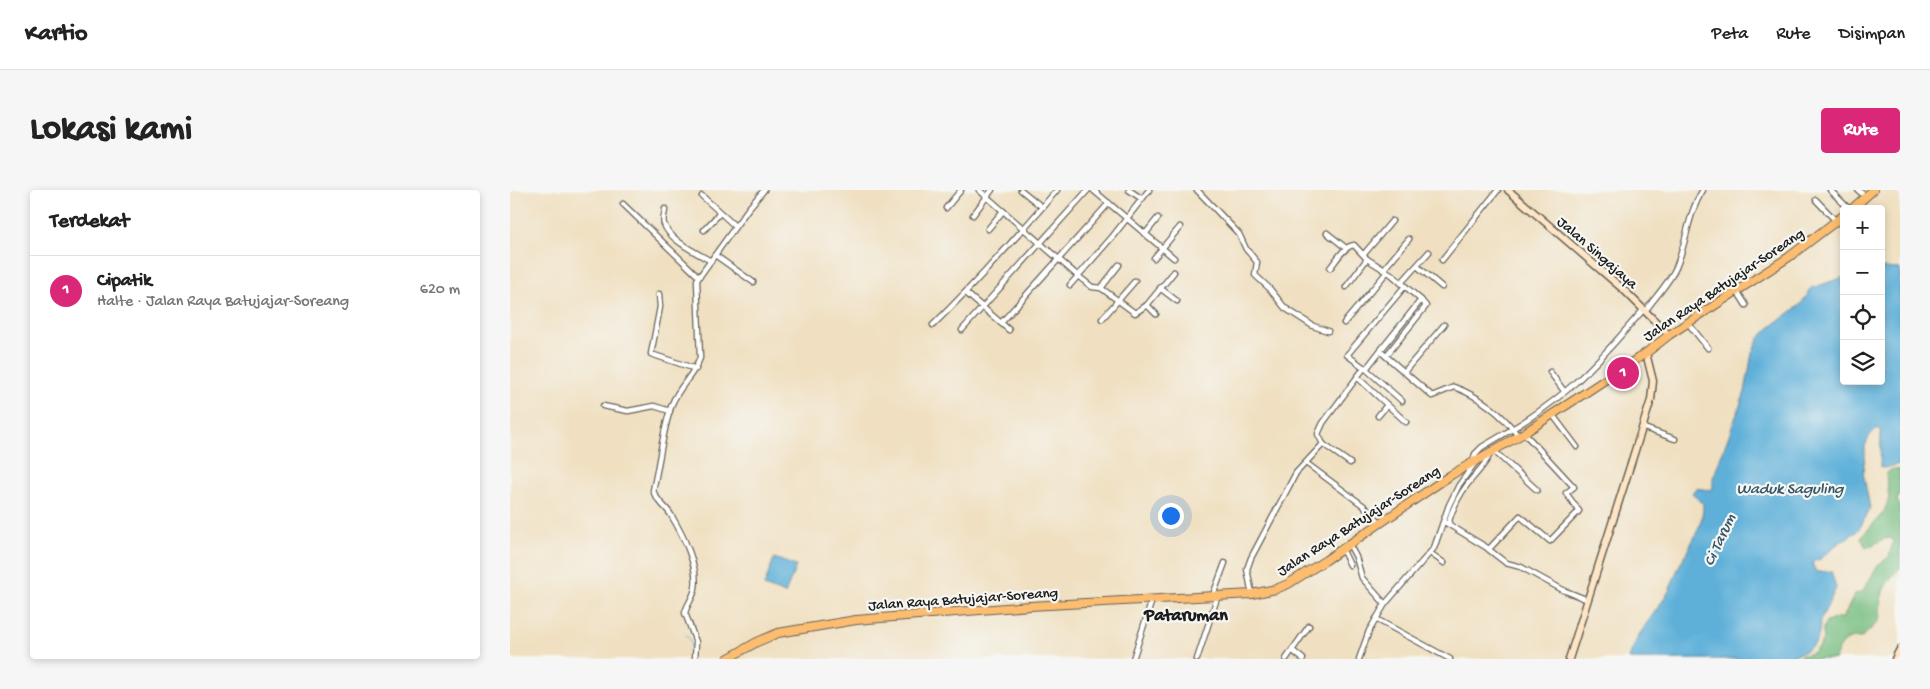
<!DOCTYPE html>
<html lang="id">
<head>
<meta charset="utf-8">
<style>
	:root { --surface:#fff; --page:#f6f6f6; --text:#222; --muted:#767676; --line:#e0e0e0; --accent:#db2777 }
	body { margin:0; font-family:"Gochi Hand",sans-serif; background:var(--page); color:var(--text) }
	.controls { position:absolute; right:15px; top:15px; display:grid; overflow:hidden; border-radius:5px; box-shadow:0 2px 8px #0003 }
	.controls button { width:45px; height:45px; display:grid; place-items:center; padding:0; border:0; border-bottom:1px solid var(--line); background:var(--surface); color:var(--text); font:25px sans-serif }
	.you { position:absolute; left:660px; top:325px; width:18px; height:18px; margin:-12px; border:4px solid #fff; border-radius:50%; background:#1a73e8; box-shadow:0 0 0 8px #1a73e833 }
	.badge { display:grid; place-items:center; width:32px; height:32px; border-radius:50%; background:var(--accent); color:#fff; font-size:16px; font-weight:700 }
	.pin { position:absolute; translate:-50% -50%; border:2px solid #fff; box-shadow:0 1px 5px #0006 }
	.list { margin:0; padding:0; list-style:none }
	h2 { display:flex; justify-content:space-between; align-items:center; height:65px; margin:0; padding:0 20px; font-size:21px }
	h2 small { font-size:16px; font-weight:400; color:var(--muted) }
	.list li { display:grid; grid-template-columns:32px 1fr auto; gap:15px; align-items:center; box-sizing:border-box; height:70px; padding:0 20px; border-top:1px solid var(--line) }
	.list b { display:block; font-size:19px; white-space:nowrap }
	.list p { margin:0; font-size:16px; white-space:nowrap; color:var(--muted) }
	.list em { font-size:16px; font-style:normal; color:var(--muted) }
	.icon { flex:none; width:28px; height:28px; fill:none; stroke:currentColor; stroke-width:2; stroke-linecap:round; stroke-linejoin:round }
	.map { position:relative; flex:none; width:1390px; height:469px; overflow:hidden; border-radius:5px }
	header { display:flex; align-items:center; gap:30px; box-sizing:border-box; height:70px; padding:0 25px; background:var(--surface); border-bottom:1px solid var(--line) }
	header strong { font-size:24px }
	nav { display:flex; gap:28px; margin-inline-start:auto; font-size:18px }
	.intro { display:flex; align-items:center; justify-content:space-between; box-sizing:border-box; height:120px; padding:0 30px }
	h1 { margin:0; font-size:35px }
	.button { padding:12px 22px; border-radius:5px; background:var(--accent); color:#fff; font-size:18px; font-weight:700 }
	main { display:flex; gap:30px; padding:0 30px }
	aside { flex:1; background:var(--surface); border-radius:5px; box-shadow:0 2px 8px #0003 }
	.map>svg:first-child { display:block }
	.forest { fill:#78be81; stroke:#4a6d4e }
	.water { fill:#5eb0d9; stroke:#3d667a }
	.lines { fill:none; stroke-linecap:round; stroke-linejoin:round }
	.stream { stroke:#5eb0d9; stroke-width:1 }
	.street-casing { stroke:#666156; stroke-width:7 }
	.secondary-casing { stroke:#666156; stroke-width:9 }
	.highway-casing { stroke:#666156; stroke-width:10 }
	.street { stroke:#fff; stroke-width:4.5 }
	.secondary { stroke:#fee5c5; stroke-width:6 }
	.highway { stroke:#fcbd6f; stroke-width:8 }
	.labels { text-anchor:middle; stroke-width:4.5; stroke-linejoin:round; paint-order:stroke }
	.street-label { font-size:15px; fill:#1c1c1c; stroke:#f6f6f2 }
	.water-label { font-size:16px; font-style:italic; fill:#365768; stroke:#f6f6f2 }
	.quarter-label { font-size:18px; font-weight:bold; fill:#1c1c1c; stroke:#f6f6f2 }
</style>
</head>
<body>
<header>
<strong>Kartio</strong>
<nav><a>Peta</a><a>Rute</a><a>Disimpan</a></nav>
</header>
<div class="intro"><h1>Lokasi kami</h1><a class="button">Rute</a></div>
<main>
<aside>
<h2>Terdekat<small></small></h2>
<ul class="list">
<li><span class="badge">1</span><div><b>Cipatik</b><p>Halte · Jalan Raya Batujajar-Soreang</p></div><em>620 m</em></li>
</ul>
</aside>
<div class="map">
<svg width="1390" height="469" viewBox="0 0 1390 469">
	<rect width="100%" height="100%" fill="#f6f6f2"/>
	<filter id="ink" filterUnits="userSpaceOnUse"><feTurbulence type="fractalNoise" baseFrequency=".02" numOctaves="2"/><feDisplacementMap in="SourceGraphic" scale="10" xChannelSelector="R" yChannelSelector="G"/><feConvolveMatrix kernelMatrix="1 2 1 2 8 2 1 2 1" color-interpolation-filters="sRGB"/></filter>
	<filter id="wash" filterUnits="userSpaceOnUse"><feTurbulence type="fractalNoise" baseFrequency=".0096" numOctaves="4" result="noise"/><feDisplacementMap in="SourceGraphic" scale="20" xChannelSelector="R" yChannelSelector="G"/><feGaussianBlur stdDeviation="1.12" result="paint"/><feColorMatrix in="noise" values="0 0 0 0 0 0 0 0 0 0 0 0 0 0 0 0 0 1.4 0 .05"/><feComposite in="paint" operator="in"/></filter>
	<g filter="url(#wash)">
		<rect width="100%" height="100%" fill="#f0e0c1"/>
		<!-- forest -->
		<path class="forest" d="M 1383,279 L 1390,280 L 1390,300 L 1387,311 L 1390,315 L 1390,378 C 1370,398 1372,404 1369,431 L 1351,448 C 1334,447 1330,455 1325,469 L 1287,469 L 1291,465 C 1301,466 1310,458 1313,449 C 1314,442 1311,439 1315,433 L 1326,428 L 1333,428 L 1345,404 L 1352,402 L 1369,374 L 1379,367 L 1383,351 L 1380,348 L 1374,349 L 1356,358 L 1351,347 L 1374,322 L 1379,308 L 1376,285 L 1379,281 Z"/>
		<!-- water -->
		<g class="water">
			<path d="M 1371,78 L 1390,79 L 1390,274 L 1375,278 L 1370,277 L 1371,241 L 1367,238 L 1360,245 L 1355,256 L 1355,266 L 1353,282 L 1360,318 L 1351,336 L 1346,342 L 1326,355 L 1311,369 L 1306,370 L 1302,373 L 1306,382 L 1321,381 L 1326,398 L 1310,431 L 1309,444 L 1305,454 L 1295,461 L 1275,469 L 1119,469 C 1125,445 1143,426 1156,406 C 1161,399 1163,390 1167,381 C 1176,360 1194,338 1193,314 L 1182,303 L 1186,298 L 1200,300 L 1203,298 L 1203,288 L 1235,202 L 1242,163 L 1249,148 L 1258,139 L 1290,115 L 1302,98 L 1334,87 L 1334,191 L 1371,191 Z"/>
			<path d="M 264,368 L 286,376 L 275,404 L 254,396 Z"/>
		</g>
		<g class="lines">
			<!-- stream -->
			<path class="stream" d="M 176,445 L 181,452 L 180,469"/>
		</g>
	</g>
	<g filter="url(#ink)">
		<g class="lines">
			<!-- street casing -->
			<g class="street-casing">
				<g id="street">
					<path d="M 469,0 L 568,86 L 603,46 L 639,0"/>
					<path d="M 511,0 L 532,17"/>
					<path d="M 583,0 L 664,68"/>
					<path d="M 619,0 L 632,9"/>
					<path d="M 687,0 L 729,44 L 736,59 L 747,72 L 745,85 L 759,98 L 775,118 L 803,136 L 818,141"/>
					<path d="M 1320,0 L 1339,19"/>
					<path d="M 1348,0 L 1356,7"/>
					<path d="M 192,6 L 225,36"/>
					<path d="M 1306,10 L 1326,31"/>
					<path d="M 113,14 L 189,87"/>
					<path d="M 436,18 L 451,0"/>
					<path d="M 155,19 C 155,24 152,29 154,34 C 159,50 187,63 201,71"/>
					<path d="M 463,25 L 482,0"/>
					<path d="M 478,39 L 493,21"/>
					<path d="M 194,40 L 210,23"/>
					<path d="M 636,43 L 648,28"/>
					<path d="M 817,43 L 836,58"/>
					<path d="M 854,64 L 882,31"/>
					<path d="M 205,65 L 243,92"/>
					<path d="M 644,68 L 670,37"/>
					<path d="M 932,70 L 988,0"/>
					<path d="M 907,76 L 932,97"/>
					<path d="M 820,78 C 826,71 834,56 844,55 L 857,69 L 881,84 L 911,110 L 870,161 L 922,206 L 944,197 C 969,206 993,224 1008,246"/>
					<path d="M 873,80 L 899,49"/>
					<path d="M 891,93 L 919,62"/>
					<path d="M 560,95 L 568,86 L 582,97 L 591,98 L 625,123 L 637,115 L 664,82"/>
					<path d="M 836,97 L 857,69"/>
					<path d="M 591,98 L 609,75"/>
					<path d="M 650,98 L 667,111"/>
					<path d="M 1227,101 L 1236,115"/>
					<path d="M 456,103 L 491,133 L 599,13"/>
					<path d="M 149,104 L 150,117 L 141,164 L 186,179"/>
					<path d="M 637,115 L 646,124"/>
					<path d="M 1136,120 C 1146,106 1161,91 1167,75 C 1177,50 1178,23 1193,0"/>
					<path d="M 592,129 L 625,91"/>
					<path d="M 491,133 L 499,140"/>
					<path d="M 834,133 L 877,82"/>
					<path d="M 1178,133 L 1198,158"/>
					<path d="M 423,135 C 467,92 507,47 547,0"/>
					<path d="M 452,140 L 578,0"/>
					<path d="M 870,161 L 856,179 L 892,211"/>
					<path d="M 876,166 L 916,116 L 911,110"/>
					<path d="M 856,179 L 837,165 L 895,96"/>
					<path d="M 894,182 L 934,135"/>
					<path d="M 1040,182 L 1054,201"/>
					<path d="M 847,187 L 896,232"/>
					<path d="M 93,216 L 118,221 L 144,216 L 160,221"/>
					<path d="M 1042,224 L 1067,257"/>
					<path d="M 868,226 L 877,215"/>
					<path d="M 1134,238 L 1165,249"/>
					<path d="M 984,261 L 1027,300"/>
					<path d="M 963,271 L 965,264 L 972,257 C 1005,238 1038,218 1066,192 C 1091,170 1112,144 1134,119"/>
					<path d="M 796,273 L 854,316 L 871,333"/>
					<path d="M 840,273 L 813,254 L 808,244 L 813,233 L 854,178"/>
					<path d="M 936,333 L 938,334 C 942,320 948,307 957,295 C 965,284 975,276 980,264"/>
					<path d="M 938,334 L 979,359 L 1010,326 L 1040,351 L 1069,321 L 1056,303 L 1064,297 L 1014,243"/>
					<path d="M 839,354 L 846,367 L 852,388 L 875,414"/>
					<path d="M 832,359 L 840,375"/>
					<path d="M 978,359 L 996,373 L 1011,377 L 1053,400 L 1078,410"/>
					<path d="M 920,363 L 934,373"/>
					<path d="M 742,404 L 737,379 L 741,368 L 786,283 L 813,254"/>
					<path d="M 703,405 L 715,373"/>
					<path d="M 866,429 L 940,469"/>
					<path d="M 782,460 L 793,469"/>
					<path d="M 185,469 L 186,452 L 175,423 C 177,414 184,407 185,398 C 189,377 172,343 161,325 C 156,316 145,310 143,300 C 150,271 152,242 162,214 C 169,196 184,185 190,168 L 187,90 L 238,19 L 254,0"/>
					<path d="M 623,469 L 642,410"/>
					<path d="M 687,469 L 708,405"/>
					<path d="M 776,469 L 799,436"/>
					<path d="M 849,469 L 859,441 L 875,414 L 924,358 L 939,315 L 949,295 L 965,273"/>
				</g>
			</g>
			<!-- secondary casing -->
			<g class="secondary-casing">
				<g id="secondary">
					<path d="M 998,0 L 1114,100 L 1159,145"/>
					<path d="M 1059,469 L 1141,210 L 1143,191 L 1136,163"/>
					<path d="M 1385,469 L 1390,459"/>
				</g>
			</g>
			<!-- highway casing -->
			<g class="highway-casing">
				<g id="highway">
					<path d="M 1342,19 L 1363,0"/>
					<path d="M 217,469 L 247,452 L 268,443 L 346,430 L 520,416 L 742,404 L 766,399 L 778,394 L 816,370 L 941,285 L 1014,243 L 1136,163 L 1159,145 L 1279,67 L 1334,25"/>
				</g>
			</g>
			<!-- street -->
			<use href="#street" class="street"/>
			<!-- secondary -->
			<use href="#secondary" class="secondary"/>
			<!-- highway -->
			<use href="#highway" class="highway"/>
		</g>
	</g>
	<g class="labels">
		<!-- street labels -->
		<g class="street-label">
			<text transform="translate(1088 62) rotate(41)" y="5">Jalan Singajaya</text>
			<text transform="translate(1213 94) rotate(-34)" y="5">Jalan Raya Batujajar-Soreang</text>
			<text transform="translate(848 330) rotate(-33)" y="5">Jalan Raya Batujajar-Soreang</text>
			<text transform="translate(453 408) rotate(-4)" y="5">Jalan Raya Batujajar-Soreang</text>
		</g>
		<!-- water labels -->
		<g class="water-label">
			<text x="1280" y="303">Waduk Saguling</text>
			<text transform="translate(1208 349) rotate(-65)" y="6">Ci Tarum</text>
		</g>
		<!-- quarter labels -->
		<g class="quarter-label">
			<text x="676" y="430">Pataruman</text>
		</g>
	</g>
</svg>
<div class="controls">
<button>+</button>
<button>−</button>
<button><svg class="icon" aria-label="locate" viewBox="0 0 24 24"><circle cx="12" cy="12" r="6"/><path d="M12 2v4M12 18v4M2 12h4M18 12h4"/></svg></button>
<button><svg class="icon" aria-label="layers" viewBox="0 0 24 24"><path d="M12 4l9 5-9 5-9-5zM3 14l9 5 9-5"/></svg></button>
</div>
<div class="you"></div>
<div class="pin badge" style="left:1113px;top:183px">1</div>
</div>
</main>
</body>
</html>
